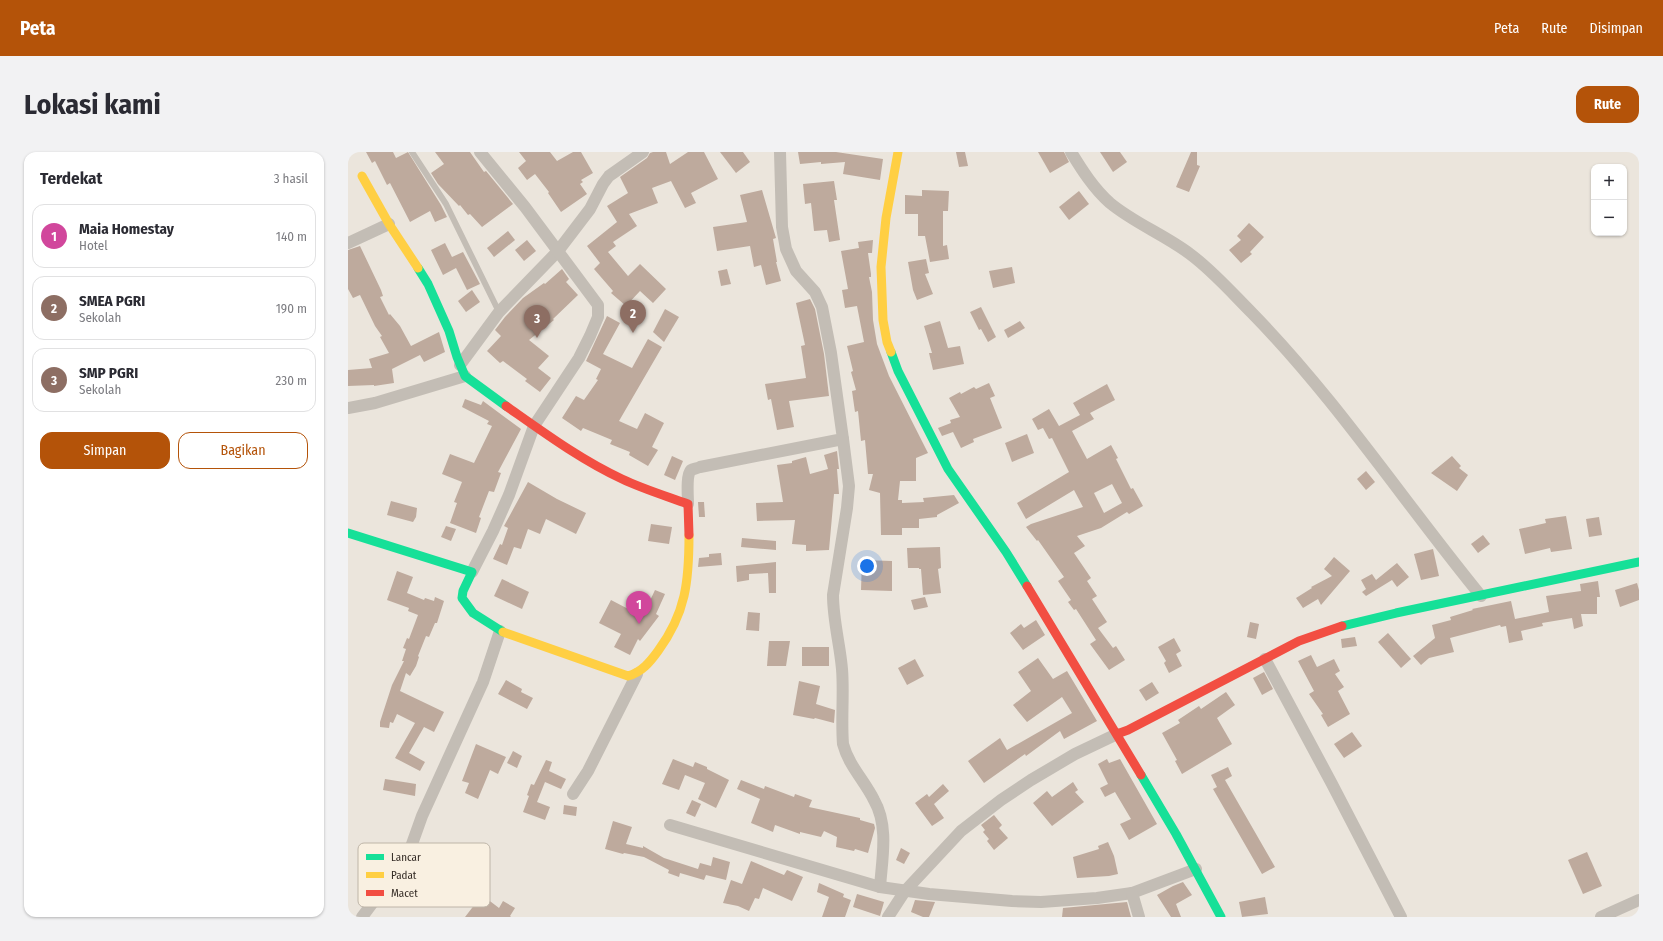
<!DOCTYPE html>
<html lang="id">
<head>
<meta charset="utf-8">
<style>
	:root { --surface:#fff; --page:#f2f2f3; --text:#2b2b33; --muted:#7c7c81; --line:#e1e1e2; --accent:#b45309 }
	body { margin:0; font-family:"Fira Sans Condensed",sans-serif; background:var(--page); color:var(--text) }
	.controls { position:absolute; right:12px; top:12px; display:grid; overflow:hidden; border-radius:8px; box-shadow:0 1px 3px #0004 }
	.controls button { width:36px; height:36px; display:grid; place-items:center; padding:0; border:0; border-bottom:1px solid var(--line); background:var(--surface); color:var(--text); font:20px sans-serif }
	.you { position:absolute; left:519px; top:414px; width:14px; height:14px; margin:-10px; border:3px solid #fff; border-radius:50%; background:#1a73e8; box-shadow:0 0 0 6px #1a73e833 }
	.badge { display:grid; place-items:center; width:26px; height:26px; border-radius:50%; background:var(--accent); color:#fff; font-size:13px; font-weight:700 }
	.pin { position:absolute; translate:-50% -33px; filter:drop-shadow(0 1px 2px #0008) }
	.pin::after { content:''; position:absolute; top:21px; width:14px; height:12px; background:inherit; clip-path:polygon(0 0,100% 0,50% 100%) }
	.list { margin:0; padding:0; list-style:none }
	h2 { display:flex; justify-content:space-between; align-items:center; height:52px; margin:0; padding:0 16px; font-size:17px }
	h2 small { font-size:13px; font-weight:400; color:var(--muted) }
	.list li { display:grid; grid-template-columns:26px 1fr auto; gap:12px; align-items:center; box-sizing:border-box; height:64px; margin:0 8px 8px; padding:0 8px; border:1px solid var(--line); border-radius:12px }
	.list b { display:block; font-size:15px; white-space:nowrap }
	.list p { margin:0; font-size:13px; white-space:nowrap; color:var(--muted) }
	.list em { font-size:13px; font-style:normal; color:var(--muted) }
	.actions { display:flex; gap:8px; padding:12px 16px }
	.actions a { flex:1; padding:9px 0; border:1px solid var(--accent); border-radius:12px; text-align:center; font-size:14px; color:var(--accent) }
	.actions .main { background:var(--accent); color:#fff }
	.map { position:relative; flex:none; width:1291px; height:765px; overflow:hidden; border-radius:12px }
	header { display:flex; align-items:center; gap:24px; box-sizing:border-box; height:56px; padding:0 20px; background:var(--accent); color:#fff }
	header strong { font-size:19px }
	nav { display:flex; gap:22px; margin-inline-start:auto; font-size:14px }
	.intro { display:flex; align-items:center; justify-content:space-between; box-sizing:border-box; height:96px; padding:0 24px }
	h1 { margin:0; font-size:28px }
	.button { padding:10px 18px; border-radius:12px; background:var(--accent); color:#fff; font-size:14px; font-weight:700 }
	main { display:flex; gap:24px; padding:0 24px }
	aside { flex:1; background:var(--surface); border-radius:12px; box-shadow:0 1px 3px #0004 }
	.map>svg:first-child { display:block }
	.building { fill:#beaa9d; fill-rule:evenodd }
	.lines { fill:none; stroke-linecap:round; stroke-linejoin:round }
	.lane { stroke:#c3bdb5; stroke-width:6 }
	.street { stroke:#c3bdb5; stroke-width:12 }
	.fast { stroke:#16e098; stroke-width:9 }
	.slow { stroke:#ffcf43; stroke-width:9 }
	.jam { stroke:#f24e42; stroke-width:9 }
	.key { fill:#f9f0e1; stroke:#beb5a8; stroke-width:1 }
	.key-label { font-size:11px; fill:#332a24 }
</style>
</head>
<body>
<header>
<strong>Peta</strong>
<nav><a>Peta</a><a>Rute</a><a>Disimpan</a></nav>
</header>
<div class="intro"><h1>Lokasi kami</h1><a class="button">Rute</a></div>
<main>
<aside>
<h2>Terdekat<small>3 hasil</small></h2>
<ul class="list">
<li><span class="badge" style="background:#d1479c">1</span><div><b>Maia Homestay</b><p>Hotel</p></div><em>140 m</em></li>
<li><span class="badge" style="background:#8d6e63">2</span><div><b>SMEA PGRI</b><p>Sekolah</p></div><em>190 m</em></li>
<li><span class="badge" style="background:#8d6e63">3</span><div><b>SMP PGRI</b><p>Sekolah</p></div><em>230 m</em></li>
</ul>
<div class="actions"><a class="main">Simpan</a><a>Bagikan</a></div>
</aside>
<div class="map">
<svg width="1291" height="765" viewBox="0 0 1291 765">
	<rect width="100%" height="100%" fill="#ebe5dc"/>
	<!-- building -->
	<g class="building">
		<path d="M 18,0 L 45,0 L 48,6 L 60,0 L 93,53 L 99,65 L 87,70 L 82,59 L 62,70 L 42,31 L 39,33 L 27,9 L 24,11 Z"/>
		<path d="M 87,0 L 122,0 L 136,20 L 138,19 L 165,52 L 134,75 L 122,62 L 120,63 L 112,53 L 111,54 L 90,32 L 83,21 L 96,12 Z"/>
		<path d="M 171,0 L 202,0 L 209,9 L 225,0 L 233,0 L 245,21 L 233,28 L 235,30 L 232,32 L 239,42 L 213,60 L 200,41 L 201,40 L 187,22 L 179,28 L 170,16 L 178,9 Z"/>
		<path d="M 305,0 L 318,0 L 322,12 L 340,0 L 356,0 L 370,27 L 343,41 L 348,51 L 337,56 L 323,29 L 304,36 L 310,51 L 281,62 L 289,74 L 265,90 L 268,94 L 260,100 L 280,124 L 292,112 L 318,137 L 305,151 L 292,139 L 278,154 L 263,141 L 265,139 L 246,117 L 252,111 L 239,94 L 269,70 L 259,54 L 280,41 L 272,25 L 299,6 L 302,1 Z"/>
		<path d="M 372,0 L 395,0 L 402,10 L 388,21 Z"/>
		<path d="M 450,0 L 488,0 L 535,7 L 532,28 L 495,22 L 497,10 L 473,12 L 473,10 L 452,12 Z"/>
		<path d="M 608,0 L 617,0 L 620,14 L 611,15 Z"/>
		<path d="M 690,0 L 716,0 L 721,10 L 702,21 Z"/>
		<path d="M 752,0 L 772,0 L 779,10 L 765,20 Z"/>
		<path d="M 843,0 L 849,0 L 849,13 L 852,14 L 841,40 L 828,35 Z"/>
		<path d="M 486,29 L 489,48 L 486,48 L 492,88 L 481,90 L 479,78 L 466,79 L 463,51 L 457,52 L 455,32 Z"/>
		<path d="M 414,38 L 428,86 L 425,87 L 429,110 L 428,110 L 433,129 L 418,133 L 413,113 L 406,115 L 402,94 L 369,99 L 365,75 L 399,70 L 392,43 Z"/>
		<path d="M 574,38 L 601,39 L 600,59 L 595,59 L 595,94 L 599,93 L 601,107 L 582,110 L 577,84 L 570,84 L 570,62 L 557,62 L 557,43 L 574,44 Z"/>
		<path d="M 731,39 L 741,52 L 721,68 L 711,55 Z"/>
		<path d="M 901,71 L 916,85 L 902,100 L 904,102 L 893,111 L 881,98 L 893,88 L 889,84 Z"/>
		<path d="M 160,79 L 167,88 L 146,105 L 139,96 Z"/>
		<path d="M 179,88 L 188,99 L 176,109 L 167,98 Z"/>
		<path d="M 525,88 L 524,101 L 520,101 L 523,122 L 523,125 L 521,125 L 524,140 L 525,168 L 529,192 L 541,224 L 580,301 L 568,306 L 568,329 L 552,329 L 550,348 L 554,348 L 554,351 L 576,350 L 575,346 L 606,343 L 611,351 L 589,363 L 589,365 L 571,367 L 571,376 L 554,376 L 554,383 L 533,383 L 532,341 L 521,338 L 525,322 L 520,322 L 517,288 L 513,289 L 510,259 L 507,260 L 504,239 L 508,238 L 503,220 L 505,219 L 499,194 L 516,190 L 509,154 L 497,156 L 494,138 L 500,137 L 493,99 L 511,96 L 510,90 Z"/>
		<path d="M 97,91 L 104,105 L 115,100 L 132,132 L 119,138 L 108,116 L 95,123 L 83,98 Z"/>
		<path d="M 12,94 L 33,138 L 35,144 L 32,145 L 41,163 L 42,162 L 52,174 L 63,194 L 91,180 L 97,200 L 76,210 L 72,203 L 44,217 L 46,231 L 26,234 L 26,233 L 0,234 L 0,218 L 24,216 L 21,207 L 41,201 L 32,185 L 34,184 L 27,174 L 12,143 L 5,146 L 0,137 L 0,98 Z"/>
		<path d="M 578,107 L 581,121 L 577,122 L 585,142 L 569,148 L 565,138 L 560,110 Z"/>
		<path d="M 664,115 L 667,131 L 645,136 L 641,119 Z"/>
		<path d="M 214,117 L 221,127 L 218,130 L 230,143 L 205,167 L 206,168 L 181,188 L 201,204 L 190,216 L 203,226 L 192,240 L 177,229 L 179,227 L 155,209 L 152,211 L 139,199 L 153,184 L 147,178 L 157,165 L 175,146 L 196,131 L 197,132 Z"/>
		<path d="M 379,117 L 383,132 L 373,134 L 370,119 Z"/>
		<path d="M 124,138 L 132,150 L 118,160 L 110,149 Z"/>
		<path d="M 462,147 L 467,157 L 476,202 L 481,244 L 441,249 L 446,275 L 429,278 L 423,247 L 420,248 L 417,232 L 458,226 L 453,194 L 457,193 L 448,151 Z"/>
		<path d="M 633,155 L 648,185 L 640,190 L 633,177 L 631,178 L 622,160 Z"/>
		<path d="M 317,157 L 331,165 L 316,190 L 305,180 Z"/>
		<path d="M 259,164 L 272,171 L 255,202 L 284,216 L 300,187 L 314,195 L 271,269 L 289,277 L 297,261 L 316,271 L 304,295 L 310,298 L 300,314 L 281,303 L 282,300 L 262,292 L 264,288 L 235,276 L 233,279 L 214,266 L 228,244 L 236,248 L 250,228 L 248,227 L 253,217 L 238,209 Z"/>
		<path d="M 592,169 L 600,196 L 612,194 L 616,212 L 585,218 L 581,201 L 584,201 L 576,174 Z"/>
		<path d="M 672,169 L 677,176 L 660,186 L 656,178 Z"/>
		<path d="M 641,231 L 647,244 L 642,246 L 654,276 L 625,287 L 626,290 L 613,296 L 605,280 L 594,284 L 590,276 L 603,271 L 602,268 L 612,265 L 601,246 L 612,240 L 613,242 L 626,235 L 628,237 Z"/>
		<path d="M 759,232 L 767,248 L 742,261 L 746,267 L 724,279 L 739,307 L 763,293 L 770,306 L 768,307 L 783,337 L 785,336 L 795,354 L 781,362 L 779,360 L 753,376 L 729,384 L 737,394 L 726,401 L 743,426 L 739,429 L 749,444 L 744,447 L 759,470 L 750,476 L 765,496 L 768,494 L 777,508 L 761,518 L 742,492 L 748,488 L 728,457 L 726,458 L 720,450 L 723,448 L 710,429 L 716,425 L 690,388 L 689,389 L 678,375 L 683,372 L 735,355 L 726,338 L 678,367 L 669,351 L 721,320 L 704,286 L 701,287 L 695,276 L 690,278 L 684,267 L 701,257 L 711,274 L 732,263 L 725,251 ZM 764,332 L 774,351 L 756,361 L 746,341 Z"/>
		<path d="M 117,247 L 133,253 L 135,249 L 173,277 L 150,320 L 153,321 L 146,340 L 141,339 L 131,365 L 133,366 L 128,381 L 102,371 L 109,351 L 106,350 L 114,330 L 94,322 L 102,302 L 126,311 L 144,274 L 139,272 L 141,269 L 114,255 Z"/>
		<path d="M 679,282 L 686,301 L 664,310 L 657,291 Z"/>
		<path d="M 489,299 L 491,317 L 489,317 L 491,342 L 486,342 L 481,398 L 458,399 L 458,393 L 444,392 L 447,368 L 409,369 L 408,351 L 435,350 L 429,313 L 444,311 L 444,309 L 458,305 L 462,322 L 480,317 L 476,303 Z"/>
		<path d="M 324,304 L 335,309 L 327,328 L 316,323 Z"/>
		<path d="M 1104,304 L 1113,314 L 1111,316 L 1120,323 L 1109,339 L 1083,321 Z"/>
		<path d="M 1018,319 L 1027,330 L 1018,338 L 1009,327 Z"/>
		<path d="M 180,330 L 209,347 L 238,361 L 228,382 L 198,367 L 192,382 L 180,377 L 173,397 L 166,395 L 159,413 L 145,407 L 152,392 L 154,393 L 160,376 L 156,374 Z"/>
		<path d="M 43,349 L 69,356 L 68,365 L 65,370 L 39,363 Z"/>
		<path d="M 350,350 L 356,350 L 357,365 L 351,365 Z"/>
		<path d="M 1218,364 L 1224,397 L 1203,400 L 1202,396 L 1177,402 L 1171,377 L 1198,371 L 1197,367 Z"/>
		<path d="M 1251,365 L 1254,383 L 1241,385 L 1238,367 Z"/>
		<path d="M 303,372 L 324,375 L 321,392 L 300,389 Z"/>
		<path d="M 98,374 L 108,377 L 103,389 L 93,385 Z"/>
		<path d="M 1135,383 L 1142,392 L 1130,401 L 1123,392 Z"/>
		<path d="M 394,386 L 428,389 L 428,398 L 393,395 Z"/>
		<path d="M 592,395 L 593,416 L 590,417 L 593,441 L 575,443 L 573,417 L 571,417 L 571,416 L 560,416 L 559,396 Z"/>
		<path d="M 1085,397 L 1091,424 L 1073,428 L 1066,402 Z"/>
		<path d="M 373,401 L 374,413 L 350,415 L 351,406 L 361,405 L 361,402 Z"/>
		<path d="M 986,405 L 1002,419 L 973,453 L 970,447 L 955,456 L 948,446 L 964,436 L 963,435 L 984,424 L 976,417 Z"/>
		<path d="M 514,408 L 544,409 L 544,439 L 513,438 Z"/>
		<path d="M 428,410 L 428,441 L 421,441 L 420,421 L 401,422 L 401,428 L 389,430 L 388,414 Z"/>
		<path d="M 1049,411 L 1061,425 L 1049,435 L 1044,428 L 1018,444 L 1014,440 L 1018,437 L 1013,428 L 1024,422 L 1028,428 Z"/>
		<path d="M 49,419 L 65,425 L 59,441 L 76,448 L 77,446 L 86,449 L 87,445 L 96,449 L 89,471 L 87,471 L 81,485 L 78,484 L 70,504 L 71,505 L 68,514 L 62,524 L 58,521 L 52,539 L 96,560 L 86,580 L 76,575 L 61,601 L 77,610 L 72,619 L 47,606 L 67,571 L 49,562 L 45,571 L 42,570 L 41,576 L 32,575 L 32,570 L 44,533 L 56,509 L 54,509 L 58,497 L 55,496 L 59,486 L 61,487 L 70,463 L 60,459 L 61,456 L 39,448 Z"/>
		<path d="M 154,427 L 181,440 L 174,457 L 146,444 Z"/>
		<path d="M 1250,429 L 1252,445 L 1249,445 L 1249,462 L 1233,462 L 1235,474 L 1226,477 L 1224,466 L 1194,471 L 1195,474 L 1173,479 L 1175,488 L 1161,491 L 1158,474 L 1153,475 L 1152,473 L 1102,486 L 1106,500 L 1081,506 L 1073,513 L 1065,504 L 1087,486 L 1084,473 L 1103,468 L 1102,465 L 1125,458 L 1124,457 L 1163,449 L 1167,467 L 1201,460 L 1198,444 L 1233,439 L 1232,432 Z"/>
		<path d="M 1289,431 L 1291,438 L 1291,448 L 1272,455 L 1267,438 Z"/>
		<path d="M 307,438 L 317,442 L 308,462 L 311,464 L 292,489 L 290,487 L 282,503 L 266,495 L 273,482 L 251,471 L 263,448 L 286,460 L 293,450 L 299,455 Z"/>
		<path d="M 577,445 L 580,455 L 566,458 L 563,448 Z"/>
		<path d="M 400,460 L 412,461 L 411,479 L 398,478 Z"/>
		<path d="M 688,468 L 697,483 L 675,498 L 662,481 L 673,472 L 676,476 Z"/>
		<path d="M 902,470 L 911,472 L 908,487 L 899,485 Z"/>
		<path d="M 1040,481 L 1063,507 L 1053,516 L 1030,490 Z"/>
		<path d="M 1007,485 L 1009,494 L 994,496 L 993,487 Z"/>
		<path d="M 826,486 L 833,499 L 828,502 L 834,514 L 821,521 L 816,511 L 818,509 L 810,495 Z"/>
		<path d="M 421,489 L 442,489 L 438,514 L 419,514 Z"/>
		<rect x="454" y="495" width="27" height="19"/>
		<path d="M 963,503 L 969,515 L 986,507 L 992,519 L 987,522 L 996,535 L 990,539 L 1002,562 L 980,575 L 973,563 L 975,562 L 961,542 L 966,539 L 950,509 Z"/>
		<path d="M 690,506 L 705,527 L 719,519 L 749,569 L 716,587 L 712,579 L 678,604 L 677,602 L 636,631 L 620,609 L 652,586 L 659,598 L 724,561 L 714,545 L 679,570 L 665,553 L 683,539 L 670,520 Z"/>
		<path d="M 567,507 L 576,524 L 559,533 L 550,516 Z"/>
		<path d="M 916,520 L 925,537 L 914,543 L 905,526 Z"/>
		<path d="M 158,528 L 174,537 L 173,540 L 185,546 L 179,557 L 150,542 Z"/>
		<path d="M 451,529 L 472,534 L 468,552 L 487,558 L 486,571 L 467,566 L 466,567 L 445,563 Z"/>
		<path d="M 804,530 L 811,541 L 798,549 L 791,538 Z"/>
		<path d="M 878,540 L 887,553 L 869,566 L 884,592 L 834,622 L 827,609 L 829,608 L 814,581 L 832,571 L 830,568 L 851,554 L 853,557 Z"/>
		<path d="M 1004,580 L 1014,594 L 996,606 L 986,592 Z"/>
		<path d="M 128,592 L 158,605 L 150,622 L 142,618 L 130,647 L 117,641 L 121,631 L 114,629 Z"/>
		<path d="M 165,599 L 174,604 L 169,616 L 159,611 Z"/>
		<path d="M 325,607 L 345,615 L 347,610 L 359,615 L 359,617 L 381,628 L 368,656 L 350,647 L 357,631 L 337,623 L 331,638 L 314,632 Z"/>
		<path d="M 759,607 L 761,611 L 772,607 L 809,672 L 781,688 L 772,672 L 783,667 L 767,640 L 757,645 L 752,636 L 760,632 L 750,612 Z"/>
		<path d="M 198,608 L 204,610 L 201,619 L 218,627 L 213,637 L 197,630 L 189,650 L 202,655 L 197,668 L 175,660 L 181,644 L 179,643 L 183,632 L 186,633 Z"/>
		<path d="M 880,615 L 884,624 L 877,628 L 927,715 L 914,722 L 865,637 L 869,635 L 863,623 Z"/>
		<path d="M 37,627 L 68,632 L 67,644 L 35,638 Z"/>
		<path d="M 393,628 L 416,637 L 417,634 L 446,645 L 447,642 L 464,648 L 461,655 L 512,666 L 512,668 L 526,672 L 527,676 L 520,701 L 507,697 L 506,699 L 488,695 L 489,685 L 476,679 L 473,685 L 452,680 L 452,682 L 427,673 L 425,680 L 403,671 L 412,647 L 389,637 Z"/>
		<path d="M 725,630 L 730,638 L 727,640 L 736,650 L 704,674 L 685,651 L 699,639 L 704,645 Z"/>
		<path d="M 595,632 L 601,639 L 586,652 L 596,666 L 584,674 L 567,651 L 579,642 L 581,645 Z"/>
		<path d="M 344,648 L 353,652 L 347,665 L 338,661 Z"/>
		<path d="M 216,653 L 229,655 L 228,664 L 215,662 Z"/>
		<path d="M 646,663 L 654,673 L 651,676 L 660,686 L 646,698 L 639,689 L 641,687 L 635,680 L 637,678 L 633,673 Z"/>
		<path d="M 265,669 L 284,675 L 278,692 L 295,696 L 295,694 L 316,706 L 350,717 L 352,711 L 363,714 L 365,705 L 382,710 L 378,728 L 358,723 L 356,728 L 332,721 L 331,725 L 320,721 L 321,718 L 296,705 L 276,701 L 275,702 L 257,697 Z"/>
		<path d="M 760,690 L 766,704 L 770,722 L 761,724 L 729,726 L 725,705 L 751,697 L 750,694 Z"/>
		<path d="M 553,696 L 562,701 L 556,712 L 548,708 Z"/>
		<path d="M 1239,700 L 1254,734 L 1235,742 L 1220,708 Z"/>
		<path d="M 403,709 L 436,723 L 439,718 L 455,725 L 444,749 L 415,736 L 411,747 L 407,746 L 401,759 L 390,754 L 375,751 L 383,728 L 394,732 Z"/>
		<path d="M 835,730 L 844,743 L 828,752 L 833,765 L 823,765 L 809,743 L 825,734 Z"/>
		<path d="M 471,731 L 496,742 L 495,745 L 503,748 L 497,765 L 474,765 L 481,745 L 469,740 Z"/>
		<path d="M 509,742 L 536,750 L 532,764 L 505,755 Z"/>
		<path d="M 134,743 L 151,756 L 155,749 L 167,756 L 162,764 L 163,765 L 117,765 Z"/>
		<path d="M 917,745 L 920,762 L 894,765 L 891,750 Z"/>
		<path d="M 567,748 L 587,750 L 581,765 L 575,765 L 563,760 Z"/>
		<path d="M 779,750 L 783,765 L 714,765 L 715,756 Z"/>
	</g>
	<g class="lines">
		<!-- lane -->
		<path class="lane" d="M 64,0 L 98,52 L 151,160"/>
		<!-- street -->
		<g class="street">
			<path d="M 723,0 C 734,18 746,37 762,51 C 786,71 817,83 842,102 C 865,119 884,141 904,161 C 989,248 1056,350 1133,444"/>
			<path d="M 0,91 L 41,72"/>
			<path d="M 112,213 L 151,160 L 210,99 L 242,57 L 255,32 L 261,24 L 295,0"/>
			<path d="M 0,256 L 27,251 L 117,224"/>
			<path d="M 495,287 L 501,334 L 499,356 L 485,443 C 485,468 492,493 494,517 C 496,542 493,567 495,592 C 501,614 516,628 526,648 C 541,674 534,707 532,735"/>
			<path d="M 340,352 C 340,345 338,323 343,318 C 345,317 350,316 352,315 L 495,287 L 483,201 L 474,155 L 467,140 L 448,119 L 438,97 L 434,75 L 432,0"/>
			<path d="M 124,420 L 145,379 L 161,343 L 186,274 L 231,206 L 242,184 L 250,165 L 250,153 L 177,55 L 132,0"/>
			<path d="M 917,507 L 984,632 L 1053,765"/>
			<path d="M 225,642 L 240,619 L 289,522"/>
			<path d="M 322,673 L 532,735 L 581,742 L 664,749 L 693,750 L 749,746 L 784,741 L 848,717"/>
			<path d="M 784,741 L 791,765"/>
			<path d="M 14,765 L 26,749 L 47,729 L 59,706 L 74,664 L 135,530 L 152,479"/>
			<path d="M 540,765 L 557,739 L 613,679 L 653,648 L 683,628 L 727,602 L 769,582"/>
			<path d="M 1253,765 L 1291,748"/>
		</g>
		<!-- fast -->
		<g class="fast">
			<path d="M 70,116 L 80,132 L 101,179 L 109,205 L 117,224 L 158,254"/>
			<path d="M 543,200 L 550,219 L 600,317 L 658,400 L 679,434"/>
			<path d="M 0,381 L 124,420 L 115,439 L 114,446 L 125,461 L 155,480"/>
			<path d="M 994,474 L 1048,461 L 1291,410"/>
			<path d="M 793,623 L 828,682 L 873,765"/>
		</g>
		<!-- slow -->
		<g class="slow">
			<path d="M 14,24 L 41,72 L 70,116"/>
			<path d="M 543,200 L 539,190 L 535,168 L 533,115 L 538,66 L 550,0"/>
			<path d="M 155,480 L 280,524 C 294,520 302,510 310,499 C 338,461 341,429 341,383"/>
		</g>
		<!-- jam -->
		<g class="jam">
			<path d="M 158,254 C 195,280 233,308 274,327 C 295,337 318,344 340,352 L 341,383"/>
			<path d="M 679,434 L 793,623"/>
			<path d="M 769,582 L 780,578 L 951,489 L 994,474"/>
		</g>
	</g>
	<!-- legend -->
	<rect x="10" y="691" width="132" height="64" rx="6" class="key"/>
	<rect x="18" y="702" width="18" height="6" fill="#16e098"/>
	<rect x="18" y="720" width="18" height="6" fill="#ffcf43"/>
	<rect x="18" y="738" width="18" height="6" fill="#f24e42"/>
	<g class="key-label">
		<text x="43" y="709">Lancar</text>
		<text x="43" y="727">Padat</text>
		<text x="43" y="745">Macet</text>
	</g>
</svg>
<div class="controls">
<button>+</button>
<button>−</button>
</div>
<div class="you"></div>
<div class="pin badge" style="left:291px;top:472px;background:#d1479c">1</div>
<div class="pin badge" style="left:285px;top:181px;background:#8d6e63">2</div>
<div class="pin badge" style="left:189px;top:186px;background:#8d6e63">3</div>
</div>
</main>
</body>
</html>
